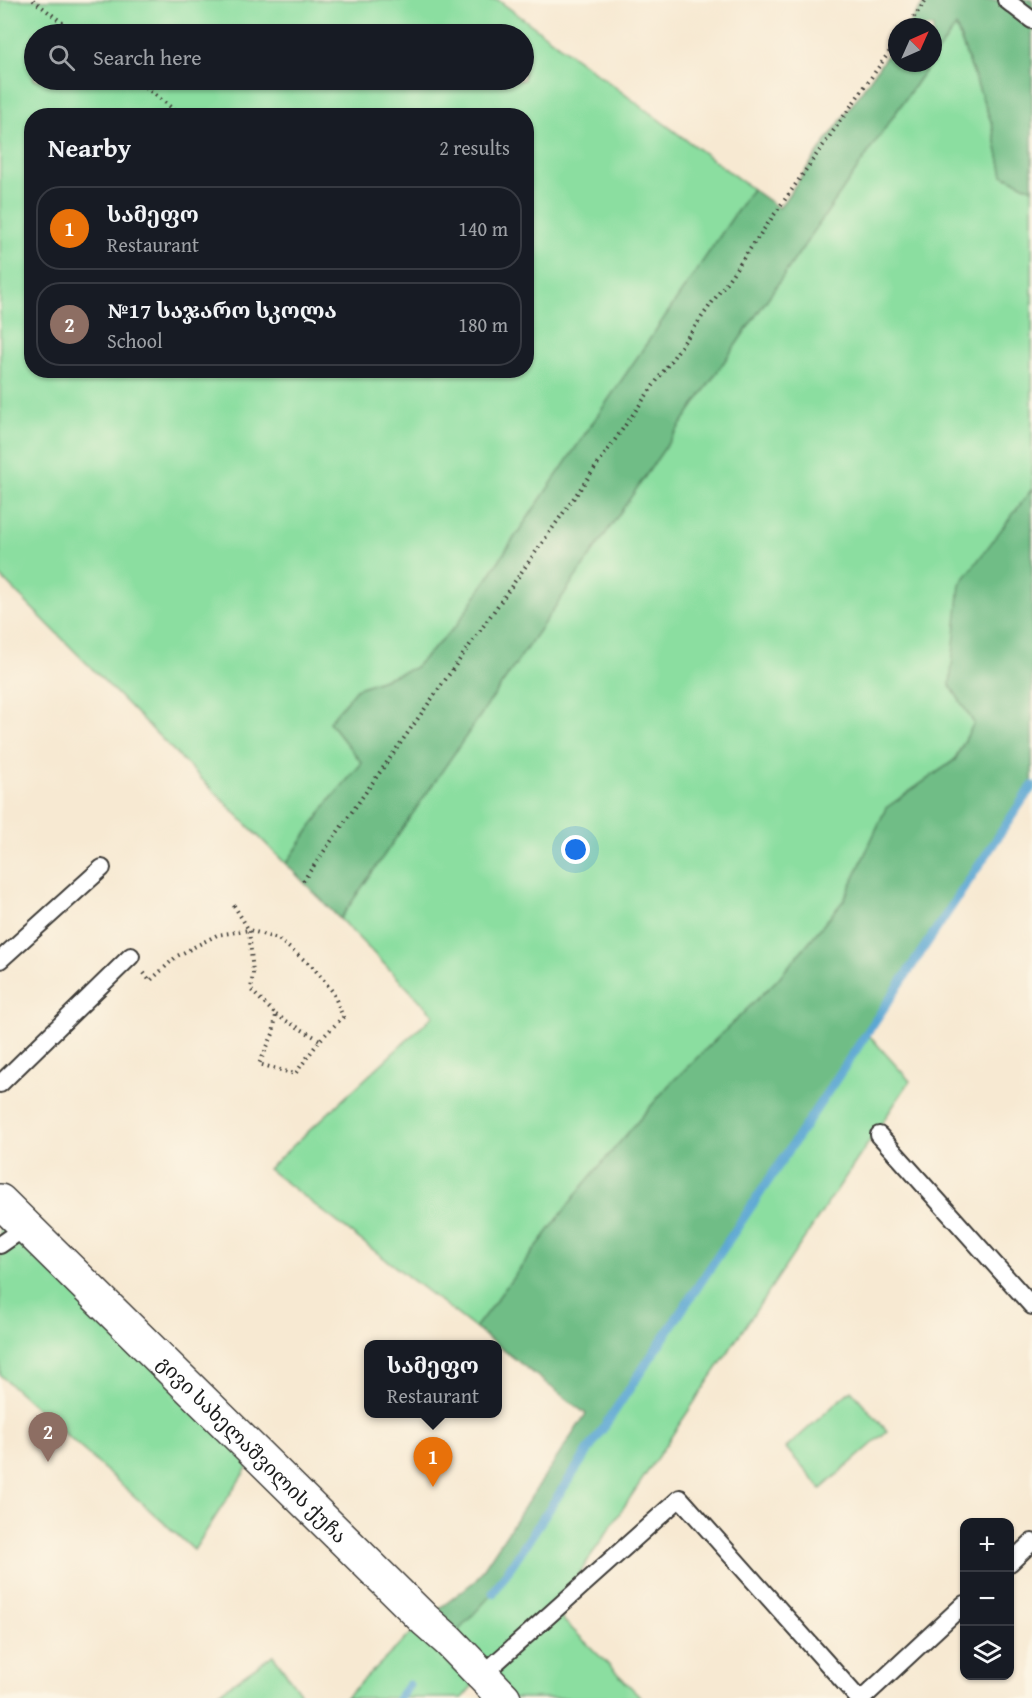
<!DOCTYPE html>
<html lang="en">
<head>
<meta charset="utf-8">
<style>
	:root { --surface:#171b24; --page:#242831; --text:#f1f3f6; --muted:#9ea1a6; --line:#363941; --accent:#d1495b }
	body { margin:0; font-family:"Gentium Book Plus","Noto Serif Georgian",serif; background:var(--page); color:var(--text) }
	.controls { position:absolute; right:18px; bottom:18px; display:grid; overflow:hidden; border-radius:12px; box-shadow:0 2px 4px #0004 }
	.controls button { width:54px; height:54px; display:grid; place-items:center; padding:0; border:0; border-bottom:2px solid var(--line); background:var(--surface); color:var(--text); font:30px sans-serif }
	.compass { position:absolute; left:888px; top:18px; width:54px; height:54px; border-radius:50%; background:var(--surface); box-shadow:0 2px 4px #0004; rotate:45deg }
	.you { position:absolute; left:576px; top:850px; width:21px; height:21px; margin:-15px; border:4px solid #fff; border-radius:50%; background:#1a73e8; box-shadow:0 0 0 9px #1a73e833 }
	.badge { display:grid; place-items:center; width:39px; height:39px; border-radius:50%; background:var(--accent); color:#fff; font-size:20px; font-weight:700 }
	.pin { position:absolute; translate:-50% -50px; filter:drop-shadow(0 2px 3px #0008) }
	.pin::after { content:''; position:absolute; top:32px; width:21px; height:18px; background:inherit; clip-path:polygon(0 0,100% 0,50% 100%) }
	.popup { position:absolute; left:364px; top:1340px; width:138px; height:78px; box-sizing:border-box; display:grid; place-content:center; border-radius:12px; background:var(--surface); filter:drop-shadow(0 2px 4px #0005); font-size:20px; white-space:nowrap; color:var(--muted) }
	.popup b { font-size:22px; color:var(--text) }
	.popup::after { content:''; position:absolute; left:50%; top:100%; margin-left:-12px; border:12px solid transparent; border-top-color:var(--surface) }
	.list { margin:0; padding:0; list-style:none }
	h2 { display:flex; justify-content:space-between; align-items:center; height:78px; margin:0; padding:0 24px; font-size:26px }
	h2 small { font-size:20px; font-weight:400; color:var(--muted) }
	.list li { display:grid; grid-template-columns:39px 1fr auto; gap:18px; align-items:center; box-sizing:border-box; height:84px; margin:0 12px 12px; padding:0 12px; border:2px solid var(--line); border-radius:24px }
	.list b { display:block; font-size:22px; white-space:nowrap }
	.list p { margin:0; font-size:20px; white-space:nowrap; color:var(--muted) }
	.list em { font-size:20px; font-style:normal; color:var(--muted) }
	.icon { flex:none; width:33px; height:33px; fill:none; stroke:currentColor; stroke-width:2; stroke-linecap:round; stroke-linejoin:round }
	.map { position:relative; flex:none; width:1032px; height:1698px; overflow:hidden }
	.search { position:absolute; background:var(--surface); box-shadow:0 2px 4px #0004; left:24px; top:24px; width:510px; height:66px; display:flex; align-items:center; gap:15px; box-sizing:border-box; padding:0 21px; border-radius:33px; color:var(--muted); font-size:22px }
	.panel { position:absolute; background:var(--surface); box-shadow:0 2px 4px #0004; left:24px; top:108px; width:510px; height:270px; border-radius:24px }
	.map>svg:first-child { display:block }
	.green { fill:#8bdea0; stroke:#547d5e; stroke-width:1.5; fill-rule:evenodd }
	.forest { fill:#70bd86; stroke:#466c51; stroke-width:1.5 }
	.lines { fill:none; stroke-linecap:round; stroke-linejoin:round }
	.stream { stroke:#5ba7d3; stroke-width:9 }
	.lane-casing { stroke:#3d3b37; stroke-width:20 }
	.street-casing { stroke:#3d3b37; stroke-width:36 }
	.path { stroke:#3d3b37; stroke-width:4; stroke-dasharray:1.5 4.5; stroke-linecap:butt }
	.lane { stroke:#fff; stroke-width:16 }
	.street { stroke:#fff; stroke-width:33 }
	.labels { text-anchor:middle; stroke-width:4.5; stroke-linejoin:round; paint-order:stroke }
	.street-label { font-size:20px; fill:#1c1c1c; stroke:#fcf5e5 }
</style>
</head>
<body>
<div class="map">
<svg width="1032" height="1698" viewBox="0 0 1032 1698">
	<rect width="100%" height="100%" fill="#fcf5e5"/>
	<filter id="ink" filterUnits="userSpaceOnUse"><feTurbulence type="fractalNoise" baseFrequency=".0167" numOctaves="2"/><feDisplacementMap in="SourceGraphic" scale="12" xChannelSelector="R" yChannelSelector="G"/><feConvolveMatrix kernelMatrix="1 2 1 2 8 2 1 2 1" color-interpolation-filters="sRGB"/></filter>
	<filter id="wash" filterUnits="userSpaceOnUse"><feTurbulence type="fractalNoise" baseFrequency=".008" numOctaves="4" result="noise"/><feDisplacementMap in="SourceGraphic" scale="24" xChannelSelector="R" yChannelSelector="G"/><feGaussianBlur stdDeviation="1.35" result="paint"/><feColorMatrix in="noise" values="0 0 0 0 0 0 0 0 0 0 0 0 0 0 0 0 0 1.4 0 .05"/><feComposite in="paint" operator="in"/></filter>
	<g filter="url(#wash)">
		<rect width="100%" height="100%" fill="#f7e9d2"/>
		<!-- green -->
		<g class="green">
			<path d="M 0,0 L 498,0 L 752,189 L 510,544 L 457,625 L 414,668 L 356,689 L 329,722 L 362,763 L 329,801 L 286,864 L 0,576 ZM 34,34 L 524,34 L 524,80 L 34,80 ZM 32,116 L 526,116 L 526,370 L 32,370 Z"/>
			<path d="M 955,25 L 992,124 L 1003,175 L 1032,189 L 1032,489 L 1022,504 L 950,685 L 974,723 L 954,760 L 886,808 L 844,900 L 777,980 L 669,1085 L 585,1183 L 475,1328 L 268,1169 L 434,1015 L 340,919 L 930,63 L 933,63 L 933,58 Z"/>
			<path d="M 867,1033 L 910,1081 L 554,1611 L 642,1698 L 504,1698 L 481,1676 L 462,1698 L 345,1698 L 425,1620 L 493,1593 Z"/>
			<path d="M 0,1201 L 256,1454 L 194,1550 L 0,1375 Z"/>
			<path d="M 851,1390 L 887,1431 L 821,1489 L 786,1448 Z"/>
			<path d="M 273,1655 L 304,1698 L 211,1698 Z"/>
		</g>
		<!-- forest -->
		<g class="forest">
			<path d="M 926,0 L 1032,0 L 1032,189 L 1003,175 L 992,124 L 956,26 L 933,58 L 933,27 L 907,27 Z"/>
			<path d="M 897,41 L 897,63 L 930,63 L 340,919 L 286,864 L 329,801 L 362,763 L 329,722 L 356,689 L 414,668 L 457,625 L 510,544 L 752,189 L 779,208 Z"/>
			<path d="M 1032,489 L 1032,786 L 493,1593 L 449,1641 L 425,1620 L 476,1580 L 586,1414 L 475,1328 L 585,1183 L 669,1085 L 777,980 L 844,900 L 886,808 L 955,760 L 974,723 L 950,685 L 960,584 Z"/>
		</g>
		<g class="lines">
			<!-- stream -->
			<g class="stream">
				<path d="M 493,1593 L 1032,786"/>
				<path d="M 399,1698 L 409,1685"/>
			</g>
		</g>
	</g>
	<g filter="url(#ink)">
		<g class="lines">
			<!-- lane casing -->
			<g class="lane-casing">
				<g id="lane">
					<path d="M 1006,0 L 1032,20"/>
					<path d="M 0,960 L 102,868"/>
					<path d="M 0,1084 L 131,956"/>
					<path d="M 879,1135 L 1032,1306"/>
					<path d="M 0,1245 L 26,1227"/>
					<path d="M 1010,1563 L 1032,1542"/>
					<path d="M 481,1676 L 680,1498 L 858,1698"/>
					<path d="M 863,1698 L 964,1604"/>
				</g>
			</g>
			<!-- street casing -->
			<g class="street-casing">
				<g id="street">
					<path id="s1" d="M 0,1201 L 425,1620 L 449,1641 L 504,1698"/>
				</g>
			</g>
			<!-- path -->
			<g class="path">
				<path d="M 33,0 L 77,34"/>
				<path d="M 907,27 L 926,0"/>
				<path d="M 136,80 L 182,116"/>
				<path d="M 303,881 L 897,41"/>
				<path d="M 144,973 L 150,981 L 177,956 L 217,935 L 249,930 L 278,939 L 313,967 L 333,992 L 343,1017 L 320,1040 L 295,1074 L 259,1064 L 273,1034 L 276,1015 L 251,990 L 253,973 L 249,930 L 233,904"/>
				<path d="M 276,1015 L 320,1040"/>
			</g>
			<!-- lane -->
			<use href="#lane" class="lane"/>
			<!-- street -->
			<use href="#street" class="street"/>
		</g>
	</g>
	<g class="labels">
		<!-- street labels -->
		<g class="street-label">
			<text dy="7" stroke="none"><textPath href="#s1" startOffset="354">გივი სახელაშვილის ქუჩა</textPath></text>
		</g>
	</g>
</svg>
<div class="controls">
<button>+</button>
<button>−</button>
<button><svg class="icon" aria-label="layers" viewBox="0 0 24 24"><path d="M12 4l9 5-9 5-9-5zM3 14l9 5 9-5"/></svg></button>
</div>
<svg class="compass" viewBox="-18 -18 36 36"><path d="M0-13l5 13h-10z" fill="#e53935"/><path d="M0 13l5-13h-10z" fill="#9ea1a6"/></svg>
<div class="you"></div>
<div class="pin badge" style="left:433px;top:1487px;background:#e8710a">1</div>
<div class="popup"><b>სამეფო</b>Restaurant</div>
<div class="pin badge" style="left:48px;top:1462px;background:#8d6e63">2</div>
<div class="search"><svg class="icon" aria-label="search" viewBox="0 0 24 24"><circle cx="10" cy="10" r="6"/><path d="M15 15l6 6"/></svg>Search here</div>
<section class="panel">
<h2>Nearby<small>2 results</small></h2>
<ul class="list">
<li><span class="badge" style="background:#e8710a">1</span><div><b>სამეფო</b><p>Restaurant</p></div><em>140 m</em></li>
<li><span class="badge" style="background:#8d6e63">2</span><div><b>№17 საჯარო სკოლა</b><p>School</p></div><em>180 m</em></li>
</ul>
</section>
</div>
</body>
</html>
